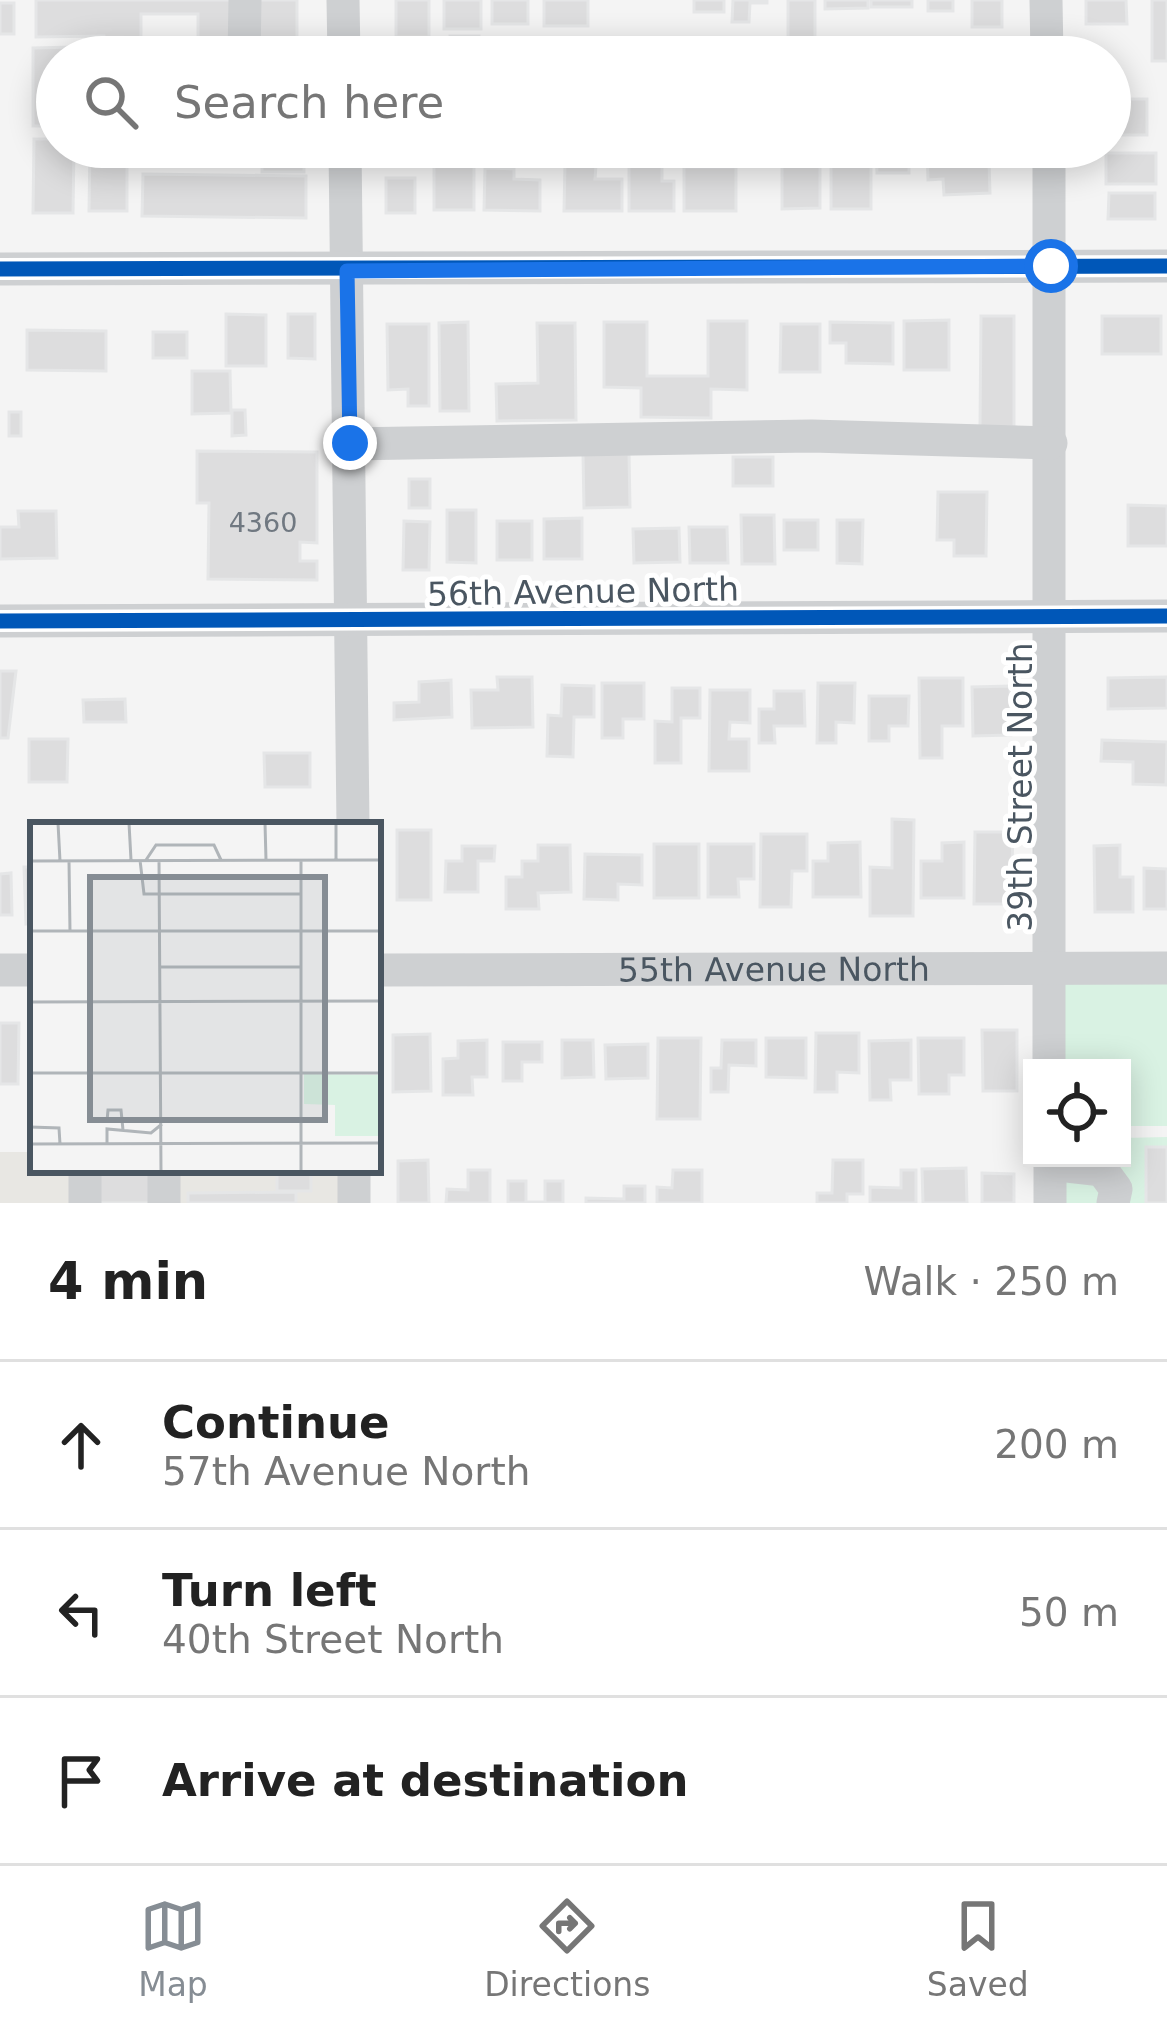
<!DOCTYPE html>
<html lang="en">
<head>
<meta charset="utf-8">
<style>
	:root { --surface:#fff; --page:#f6f6f6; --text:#222; --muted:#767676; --line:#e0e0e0; --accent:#868d94 }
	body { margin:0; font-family:"DejaVu Sans",sans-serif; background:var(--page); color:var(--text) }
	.controls { position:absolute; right:36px; bottom:36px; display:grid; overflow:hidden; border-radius:0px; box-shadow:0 6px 30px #0003 }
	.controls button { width:108px; height:108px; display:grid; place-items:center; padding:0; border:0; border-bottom:3px solid var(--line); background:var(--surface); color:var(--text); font:60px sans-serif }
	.stop { position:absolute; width:36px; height:36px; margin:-27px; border:9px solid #1a73e8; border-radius:50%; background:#fff }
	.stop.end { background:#1a73e8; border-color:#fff; box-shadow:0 3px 12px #0008 }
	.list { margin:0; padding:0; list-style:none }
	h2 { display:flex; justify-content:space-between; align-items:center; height:156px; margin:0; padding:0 48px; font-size:51px }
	h2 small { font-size:39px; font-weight:400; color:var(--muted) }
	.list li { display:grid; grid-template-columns:78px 1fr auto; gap:36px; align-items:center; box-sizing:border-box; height:168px; padding:0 48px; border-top:3px solid var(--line) }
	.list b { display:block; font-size:45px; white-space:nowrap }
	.list p { margin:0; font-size:39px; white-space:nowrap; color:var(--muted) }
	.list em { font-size:39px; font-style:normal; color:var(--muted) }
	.icon { flex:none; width:66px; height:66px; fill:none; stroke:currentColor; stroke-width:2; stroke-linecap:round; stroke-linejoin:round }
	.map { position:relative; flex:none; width:1167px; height:1203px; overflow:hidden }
	.search { position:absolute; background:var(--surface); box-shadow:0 6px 30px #0003; left:36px; right:36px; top:36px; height:132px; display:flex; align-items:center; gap:30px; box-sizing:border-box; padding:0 42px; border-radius:66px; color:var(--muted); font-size:45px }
	.sheet { height:660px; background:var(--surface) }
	nav { display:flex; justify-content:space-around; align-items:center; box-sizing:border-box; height:168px; border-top:3px solid var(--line); background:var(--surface); font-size:33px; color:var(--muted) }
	nav a { display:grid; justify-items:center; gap:6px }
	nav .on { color:var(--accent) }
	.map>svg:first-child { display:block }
	.commercial { fill:#e8e7e3 }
	.green { fill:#d9f2e3 }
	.building { fill:#ddddde; stroke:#e5e6e7; stroke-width:3 }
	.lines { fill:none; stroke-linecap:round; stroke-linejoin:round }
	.minor { stroke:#ced0d2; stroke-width:33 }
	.cycleway-casing { stroke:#fff; stroke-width:22 }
	.cycleway { stroke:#0057b8; stroke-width:15 }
	.route { stroke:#1a73e8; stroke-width:15 }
	.labels { text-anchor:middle; stroke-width:10; stroke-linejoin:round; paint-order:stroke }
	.number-label { font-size:27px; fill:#707881 }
	.street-label { font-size:33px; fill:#4a5661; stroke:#fff }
	.inset-road { fill:none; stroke:#b0b5b9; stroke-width:3 }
	.view { fill:#868d94; fill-opacity:0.15; stroke:#868d94; stroke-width:6 }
	.inset-edge { fill:none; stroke:#4a5661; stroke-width:6 }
</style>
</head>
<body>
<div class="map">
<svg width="1167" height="1203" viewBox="0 0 1167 1203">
	<rect width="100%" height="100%" fill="#f4f4f4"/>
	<!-- commercial -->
	<path class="commercial" d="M 0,1152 L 33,1152 L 33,1170 L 342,1170 L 342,1203 L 0,1203 Z"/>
	<!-- green -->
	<g class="green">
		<path d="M 1059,978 L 1167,979 L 1167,1126 L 1122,1126 L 1122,1068 L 1060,1068 Z"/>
		<path d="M 1167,1137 L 1167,1203 L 1062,1203 L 1062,1158 L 1122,1158 L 1122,1138 Z"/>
	</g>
	<!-- building -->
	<g class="building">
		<path d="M 36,0 L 236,0 L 237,41 L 198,41 L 198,14 L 141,14 L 141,57 L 104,57 L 104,36 L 36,37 Z"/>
		<rect x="250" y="0" width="47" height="57"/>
		<rect x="396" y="0" width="33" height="37"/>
		<rect x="444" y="0" width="37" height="29"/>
		<rect x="492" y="0" width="36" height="24"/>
		<rect x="544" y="0" width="44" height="26"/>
		<rect x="694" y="0" width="30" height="12"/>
		<path d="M 733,0 L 767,0 L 767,3 L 750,3 L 749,22 L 732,22 Z"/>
		<rect x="788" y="0" width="27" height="38"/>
		<path d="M 825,0 L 868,0 L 868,8 L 825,9 Z"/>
		<rect x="871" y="0" width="41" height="7"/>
		<rect x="928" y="0" width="25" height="11"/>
		<rect x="972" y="0" width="30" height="27"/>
		<path d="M 1086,0 L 1126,0 L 1127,24 L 1086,24 Z"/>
		<rect x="1152" y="0" width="15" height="61"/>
		<rect x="0" y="3" width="14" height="31"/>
		<rect x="450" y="36" width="29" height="21"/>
		<path d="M 74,47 L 74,57 L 57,57 L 57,126 L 33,126 L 33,48 Z"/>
		<rect x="1110" y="99" width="37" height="36"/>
		<path d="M 34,139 L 57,139 L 57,147 L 74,147 L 73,213 L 33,213 Z"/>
		<path d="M 90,147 L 127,147 L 127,211 L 89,211 Z"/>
		<path d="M 181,147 L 236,147 L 236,152 L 181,153 Z"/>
		<rect x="262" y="147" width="42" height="25"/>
		<rect x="484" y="147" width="47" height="4"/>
		<rect x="684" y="147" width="29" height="5"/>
		<path d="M 876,147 L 909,147 L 909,173 L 877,173 Z"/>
		<path d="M 973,147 L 973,162 L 989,162 L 990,193 L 944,195 L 943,179 L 928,180 L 927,148 Z"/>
		<rect x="1106" y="153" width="50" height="31"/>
		<rect x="434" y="154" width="40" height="56"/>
		<path d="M 629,154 L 662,155 L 662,181 L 674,181 L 674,211 L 629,211 Z"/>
		<path d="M 820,154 L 820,208 L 782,209 L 782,155 Z"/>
		<rect x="831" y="158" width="40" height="51"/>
		<path d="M 565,164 L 596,165 L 595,179 L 622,179 L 622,211 L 564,211 Z"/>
		<rect x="684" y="167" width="52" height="44"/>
		<path d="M 485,168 L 514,169 L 514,179 L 540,180 L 540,211 L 484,210 Z"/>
		<path d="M 143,174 L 306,176 L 306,218 L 142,216 Z"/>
		<rect x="386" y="178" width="29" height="35"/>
		<path d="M 1109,193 L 1155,193 L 1155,219 L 1108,219 Z"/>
		<path d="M 226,314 L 266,315 L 266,366 L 226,366 Z"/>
		<path d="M 288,314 L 315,314 L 315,359 L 288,358 Z"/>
		<path d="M 981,316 L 1014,316 L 1014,427 L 980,427 Z"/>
		<rect x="1102" y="316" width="59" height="38"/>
		<path d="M 949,320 L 949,370 L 904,370 L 904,321 Z"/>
		<path d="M 708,321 L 747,321 L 747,390 L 711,389 L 711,418 L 641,417 L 641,388 L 604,387 L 604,322 L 647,322 L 647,376 L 708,376 Z"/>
		<path d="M 468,322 L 469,411 L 440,411 L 439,323 Z"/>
		<path d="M 830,322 L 893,323 L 893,364 L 846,363 L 846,343 L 830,343 Z"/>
		<path d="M 537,323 L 575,323 L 576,420 L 497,421 L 496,384 L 538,383 Z"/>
		<path d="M 387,324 L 429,324 L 429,406 L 408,406 L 408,389 L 388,390 Z"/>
		<path d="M 781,324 L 820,324 L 820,372 L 780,372 Z"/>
		<path d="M 27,330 L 106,331 L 106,371 L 27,370 Z"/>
		<rect x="153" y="332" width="34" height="26"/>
		<path d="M 192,371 L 230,371 L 231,413 L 192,414 Z"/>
		<path d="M 232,410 L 245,410 L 246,435 L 232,436 Z"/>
		<rect x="9" y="412" width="12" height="24"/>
		<path d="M 197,451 L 317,452 L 317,543 L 300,542 L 300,561 L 317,561 L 317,580 L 208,579 L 209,503 L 197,503 Z"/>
		<path d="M 583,454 L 629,454 L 630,507 L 584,508 Z"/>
		<rect x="733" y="457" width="40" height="29"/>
		<rect x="409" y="479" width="21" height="29"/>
		<path d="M 938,492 L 987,492 L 986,556 L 954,556 L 954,540 L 937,540 Z"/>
		<path d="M 1128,505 L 1167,506 L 1167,546 L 1128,546 Z"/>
		<path d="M 447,510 L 476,510 L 476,563 L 447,562 Z"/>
		<path d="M 18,511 L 56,511 L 57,558 L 0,559 L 0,527 L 19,527 Z"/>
		<path d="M 741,515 L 774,515 L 775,564 L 742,564 Z"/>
		<path d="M 582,518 L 582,559 L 544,559 L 544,519 Z"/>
		<rect x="784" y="520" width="34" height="30"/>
		<path d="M 837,520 L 863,520 L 862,564 L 837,563 Z"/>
		<path d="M 404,521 L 430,522 L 429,570 L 403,570 Z"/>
		<rect x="497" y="521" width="35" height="39"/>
		<path d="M 689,527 L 727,527 L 728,563 L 690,563 Z"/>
		<path d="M 679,528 L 680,562 L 634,563 L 633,529 Z"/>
		<path d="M 0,671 L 16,671 L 8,738 L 0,738 Z"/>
		<path d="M 497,677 L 532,677 L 533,727 L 472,728 L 471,690 L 498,690 Z"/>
		<path d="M 1167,677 L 1167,708 L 1108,709 L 1108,678 Z"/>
		<path d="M 919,678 L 963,678 L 963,726 L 942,726 L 942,758 L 920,758 Z"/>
		<path d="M 451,680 L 452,717 L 394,720 L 394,703 L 419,702 L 419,682 Z"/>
		<path d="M 602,683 L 644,683 L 644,719 L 623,719 L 623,738 L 602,738 Z"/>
		<path d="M 818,683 L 855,683 L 854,723 L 836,722 L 836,743 L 817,743 Z"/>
		<path d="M 562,685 L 594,686 L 594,717 L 574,717 L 573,757 L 547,756 L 548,715 L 561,716 Z"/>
		<path d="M 1010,686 L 1011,735 L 973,736 L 972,687 Z"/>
		<path d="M 672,688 L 700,688 L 700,718 L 681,718 L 681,763 L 655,763 L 655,721 L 672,722 Z"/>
		<path d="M 710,690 L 750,690 L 750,723 L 730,722 L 729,739 L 749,739 L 749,771 L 709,771 Z"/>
		<path d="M 774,691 L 804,691 L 805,726 L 774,726 L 775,743 L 759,743 L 759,709 L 774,709 Z"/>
		<path d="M 869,696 L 909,696 L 908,726 L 889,726 L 889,741 L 869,741 Z"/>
		<path d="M 125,699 L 126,722 L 84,722 L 83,700 Z"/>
		<path d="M 29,739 L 68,739 L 67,782 L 29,782 Z"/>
		<path d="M 1102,740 L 1167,742 L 1166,785 L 1133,784 L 1133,762 L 1101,761 Z"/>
		<path d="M 264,753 L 310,753 L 310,787 L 265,787 Z"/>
		<path d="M 892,819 L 914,820 L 913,916 L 870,916 L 870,867 L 892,868 Z"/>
		<rect x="397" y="830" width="34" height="70"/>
		<path d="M 975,832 L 1013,832 L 1011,904 L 974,904 Z"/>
		<path d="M 761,834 L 807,834 L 807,871 L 792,871 L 791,907 L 760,907 Z"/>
		<path d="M 860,842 L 861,897 L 813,897 L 813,861 L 828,861 L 828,843 Z"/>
		<path d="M 964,842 L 964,898 L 921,898 L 921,861 L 942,861 L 942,843 Z"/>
		<rect x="654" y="844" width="45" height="54"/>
		<path d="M 708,844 L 754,844 L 754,879 L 738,879 L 739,897 L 708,897 Z"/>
		<path d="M 538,845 L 570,845 L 571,892 L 538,893 L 539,909 L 506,909 L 506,877 L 522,877 L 522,861 L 538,861 Z"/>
		<path d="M 1120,845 L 1120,877 L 1133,877 L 1133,912 L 1095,912 L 1094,846 Z"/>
		<path d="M 462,846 L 495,846 L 494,861 L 478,861 L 478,892 L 445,892 L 446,861 L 462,861 Z"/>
		<path d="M 585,854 L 642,855 L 642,885 L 618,884 L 618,900 L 584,899 Z"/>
		<path d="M 24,867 L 33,867 L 33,923 L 26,924 Z"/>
		<path d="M 1144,868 L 1167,869 L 1167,909 L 1144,909 Z"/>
		<path d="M 11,873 L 12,915 L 0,915 L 0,874 Z"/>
		<path d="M 0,1023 L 19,1023 L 18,1084 L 0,1084 Z"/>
		<rect x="29" y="1024" width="4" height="48"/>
		<path d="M 982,1030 L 1017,1030 L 1017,1091 L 983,1091 Z"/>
		<path d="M 816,1033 L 859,1033 L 859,1073 L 837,1072 L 837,1092 L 815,1092 Z"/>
		<path d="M 430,1034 L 431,1091 L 393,1092 L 393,1035 Z"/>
		<path d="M 658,1038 L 701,1038 L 700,1119 L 657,1119 Z"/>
		<path d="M 766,1038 L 806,1038 L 806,1078 L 766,1077 Z"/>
		<path d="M 918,1038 L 964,1038 L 964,1075 L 949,1075 L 949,1094 L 919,1094 Z"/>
		<path d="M 487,1040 L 487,1077 L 472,1077 L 473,1095 L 443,1095 L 443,1059 L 458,1058 L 458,1041 Z"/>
		<path d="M 562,1040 L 593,1040 L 594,1077 L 562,1078 Z"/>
		<path d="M 722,1040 L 756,1040 L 756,1066 L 729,1065 L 728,1092 L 711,1092 L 711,1068 L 721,1068 Z"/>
		<path d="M 911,1040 L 911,1080 L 890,1080 L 891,1100 L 870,1100 L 869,1041 Z"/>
		<path d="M 503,1042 L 542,1042 L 542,1062 L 522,1062 L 522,1081 L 503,1081 Z"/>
		<path d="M 648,1044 L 648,1078 L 606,1079 L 605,1045 Z"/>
		<rect x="1146" y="1147" width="21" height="56"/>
		<path d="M 428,1160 L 429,1203 L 398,1203 L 398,1161 Z"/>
		<path d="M 833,1160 L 863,1160 L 863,1194 L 847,1194 L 847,1203 L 817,1203 L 817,1193 L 832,1193 Z"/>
		<path d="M 966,1168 L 967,1203 L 923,1203 L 922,1169 Z"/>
		<rect x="277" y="1170" width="34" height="21"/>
		<path d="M 468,1170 L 490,1170 L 490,1203 L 446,1203 L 447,1189 L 468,1190 Z"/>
		<path d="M 673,1170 L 702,1170 L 702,1203 L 657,1203 L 657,1187 L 672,1188 Z"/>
		<path d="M 901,1170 L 916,1170 L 916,1203 L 870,1203 L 870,1187 L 901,1188 Z"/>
		<rect x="94" y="1171" width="60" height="32"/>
		<path d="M 982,1173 L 1014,1174 L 1014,1203 L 982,1203 Z"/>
		<path d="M 508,1181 L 526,1181 L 526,1202 L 545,1202 L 545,1181 L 563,1181 L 563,1203 L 508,1203 Z"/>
		<path d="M 624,1186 L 645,1186 L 645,1203 L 586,1203 L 586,1198 L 624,1199 Z"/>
		<path d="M 296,1192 L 296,1203 L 188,1203 L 188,1193 Z"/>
	</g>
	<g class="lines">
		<!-- minor -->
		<g class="minor">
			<path d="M 343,0 L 344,57"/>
			<path d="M 1046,0 L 1047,57"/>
			<path d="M 244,57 L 245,0"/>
			<path d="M 345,147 L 353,825"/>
			<path d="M 1049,147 L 1049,1068"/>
			<path d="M 0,269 L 1167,266"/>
			<path d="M 349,444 L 812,436 L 1051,443"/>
			<path d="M 0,621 L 1167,616"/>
			<path d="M 0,970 L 33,970"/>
			<path id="s1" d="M 378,970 L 1167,968"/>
			<path d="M 1050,1158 L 1050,1203"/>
			<path d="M 1050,1164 L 1102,1170 L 1116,1189 L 1113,1203"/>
			<path d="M 85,1170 L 85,1203"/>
			<path d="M 164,1170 L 164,1203"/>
			<path d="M 354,1170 L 354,1203"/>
		</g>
		<!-- cycleway casing -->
		<g class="cycleway-casing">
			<g id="cycleway">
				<path d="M 0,269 L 1167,266"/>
				<path d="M 0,621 L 1167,616"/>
			</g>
		</g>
		<!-- cycleway -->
		<use href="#cycleway" class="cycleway"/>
	</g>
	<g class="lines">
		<!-- route -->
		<path class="route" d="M 350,443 L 347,271 L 1051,266"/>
	</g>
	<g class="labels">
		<!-- number labels -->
		<g class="number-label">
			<text x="263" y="532">4360</text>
		</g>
		<!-- street labels -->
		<g class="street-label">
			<text transform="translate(583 591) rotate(-1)" y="12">56th Avenue North</text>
			<text transform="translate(1020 787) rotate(-90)" y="12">39th Street North</text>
			<text dy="12" stroke="none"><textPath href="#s1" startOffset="396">55th Avenue North</textPath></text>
		</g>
	</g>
	<!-- overview -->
	<g transform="translate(30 822)">
		<rect width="351" height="351" fill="#f4f4f4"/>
		<path d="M 274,252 L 351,253 L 351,314 L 305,314 L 305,283 L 274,282 Z" fill="#d9f2e3"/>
		<path class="inset-road" d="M 28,1 L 30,39M 99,1 L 101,38M 235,1 L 236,38M 110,38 L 114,72 L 271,72M 116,38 L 126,23 L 184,23 L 191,38M 129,38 L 131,350M 271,38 L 271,350M 306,38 L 306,1M 0,39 L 351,38M 39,39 L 40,110M 0,109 L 351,109M 131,145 L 272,145M 0,180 L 351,179M 0,251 L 351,251M 77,299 L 78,288 L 91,288 L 93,308M 0,305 L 29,306 L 30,322M 0,322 L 351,321M 77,322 L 77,307 L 121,311 L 132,302"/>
		<path class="view" d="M 60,55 L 295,55 L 295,298 L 60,298 Z"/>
		<rect width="351" height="351" class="inset-edge"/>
	</g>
</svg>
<div class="controls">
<button><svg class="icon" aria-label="locate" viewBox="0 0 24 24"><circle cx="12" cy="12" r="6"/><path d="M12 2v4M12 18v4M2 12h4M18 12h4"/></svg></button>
</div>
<div class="stop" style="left:1051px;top:266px"></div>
<div class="stop end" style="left:350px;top:443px"></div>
<div class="search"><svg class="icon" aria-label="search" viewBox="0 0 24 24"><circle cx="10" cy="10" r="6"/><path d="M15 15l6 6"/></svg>Search here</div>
</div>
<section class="sheet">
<h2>4 min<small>Walk · 250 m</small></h2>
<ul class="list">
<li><svg class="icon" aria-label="ahead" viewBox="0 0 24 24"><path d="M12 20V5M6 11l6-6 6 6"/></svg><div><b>Continue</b><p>57th Avenue North</p></div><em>200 m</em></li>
<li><svg class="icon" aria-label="left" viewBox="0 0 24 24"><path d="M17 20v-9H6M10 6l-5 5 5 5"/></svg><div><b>Turn left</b><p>40th Street North</p></div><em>50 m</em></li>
<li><svg class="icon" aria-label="arrive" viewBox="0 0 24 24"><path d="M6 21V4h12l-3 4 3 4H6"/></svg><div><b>Arrive at destination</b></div></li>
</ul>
</section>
<nav>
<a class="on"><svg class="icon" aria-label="map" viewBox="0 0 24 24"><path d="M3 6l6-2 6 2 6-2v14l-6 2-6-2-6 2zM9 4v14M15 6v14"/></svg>Map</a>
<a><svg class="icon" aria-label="directions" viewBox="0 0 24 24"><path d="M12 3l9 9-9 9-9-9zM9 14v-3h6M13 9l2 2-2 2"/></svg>Directions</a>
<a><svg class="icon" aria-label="saved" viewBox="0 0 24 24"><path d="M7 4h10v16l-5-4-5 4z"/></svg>Saved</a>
</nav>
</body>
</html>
